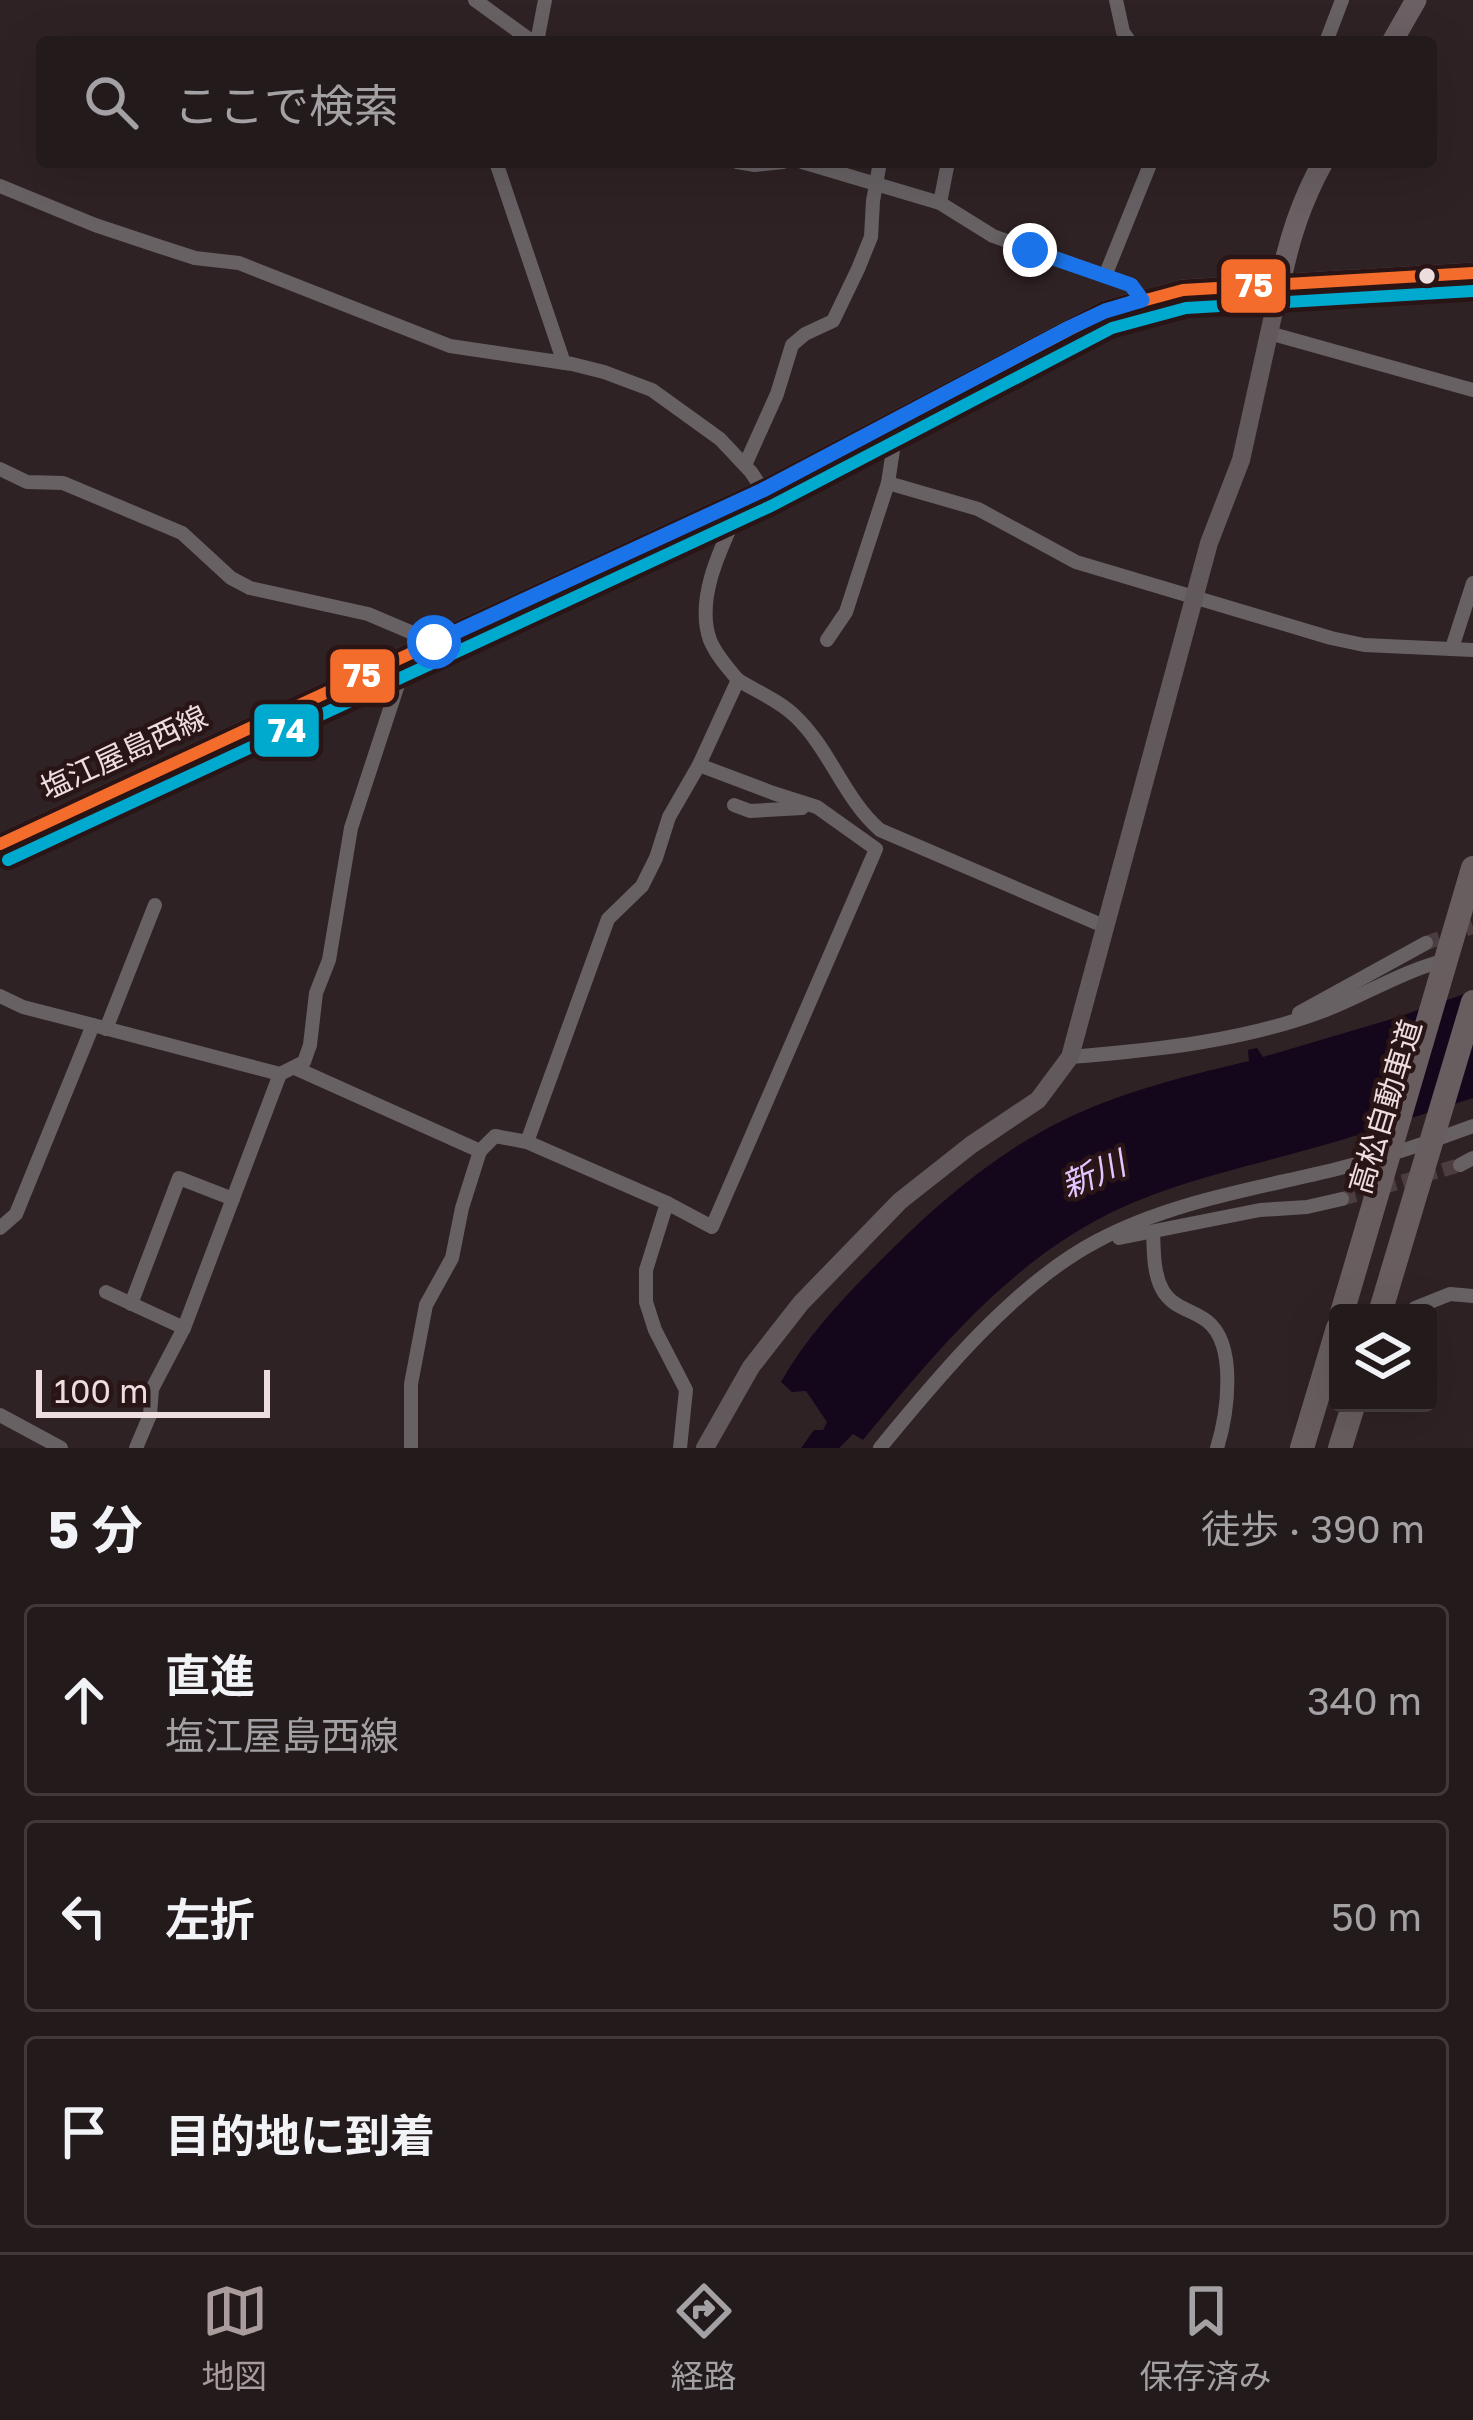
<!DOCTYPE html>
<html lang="ja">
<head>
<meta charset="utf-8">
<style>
	:root { --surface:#231a1b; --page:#2b2324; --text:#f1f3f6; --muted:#a3a1a3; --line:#40383a; --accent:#aa9c9d }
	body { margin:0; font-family:"Golos Text","Noto Sans JP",sans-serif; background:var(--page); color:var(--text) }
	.controls { position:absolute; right:36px; bottom:36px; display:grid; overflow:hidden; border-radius:12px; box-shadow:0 12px 48px #0002 }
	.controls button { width:108px; height:108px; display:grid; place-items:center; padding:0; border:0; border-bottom:3px solid var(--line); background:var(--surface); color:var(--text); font:60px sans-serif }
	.scale { position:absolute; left:36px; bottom:30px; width:234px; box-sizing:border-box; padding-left:12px; border:6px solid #edddde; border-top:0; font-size:33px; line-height:42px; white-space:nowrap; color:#edddde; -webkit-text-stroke:9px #291416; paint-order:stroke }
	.stop { position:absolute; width:36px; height:36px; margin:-27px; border:9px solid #1a73e8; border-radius:50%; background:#fff }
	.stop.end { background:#1a73e8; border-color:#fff; box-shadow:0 3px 12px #0008 }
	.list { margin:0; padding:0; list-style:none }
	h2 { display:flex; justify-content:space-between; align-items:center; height:156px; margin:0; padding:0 48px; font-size:51px }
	h2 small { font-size:39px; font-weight:400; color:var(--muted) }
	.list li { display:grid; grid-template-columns:78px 1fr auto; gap:36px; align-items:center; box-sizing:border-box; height:192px; margin:0 24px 24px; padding:0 24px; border:3px solid var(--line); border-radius:12px }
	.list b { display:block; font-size:45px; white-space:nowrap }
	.list p { margin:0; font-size:39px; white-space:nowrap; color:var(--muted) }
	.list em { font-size:39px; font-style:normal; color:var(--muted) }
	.icon { flex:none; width:66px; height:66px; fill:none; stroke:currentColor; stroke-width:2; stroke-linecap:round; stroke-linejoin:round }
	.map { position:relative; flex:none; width:1473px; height:1448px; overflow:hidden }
	.search { position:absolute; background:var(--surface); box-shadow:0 12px 48px #0002; left:36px; right:36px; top:36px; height:132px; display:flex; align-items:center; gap:30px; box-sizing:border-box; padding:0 42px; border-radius:12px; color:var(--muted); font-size:45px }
	.sheet { height:804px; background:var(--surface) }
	nav { display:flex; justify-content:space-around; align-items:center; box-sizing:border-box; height:168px; border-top:3px solid var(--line); background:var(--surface); font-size:33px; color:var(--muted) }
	nav a { display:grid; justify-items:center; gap:6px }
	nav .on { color:var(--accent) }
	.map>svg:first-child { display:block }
	.water { fill:#14071c }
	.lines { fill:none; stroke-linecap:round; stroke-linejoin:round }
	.street-tunnel { stroke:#4c3e40; stroke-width:14; stroke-dasharray:14 7; stroke-linecap:butt }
	.street { stroke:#676164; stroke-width:14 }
	.secondary { stroke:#62595c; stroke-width:18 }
	.primary { stroke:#6b6165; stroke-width:21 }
	.highway { stroke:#685e60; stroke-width:24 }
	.bus-1-casing { stroke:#291416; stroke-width:21 }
	.bus-2-casing { stroke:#291416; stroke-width:21 }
	.bus-1 { stroke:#f36c2b; stroke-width:12 }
	.bus-2 { stroke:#00a9ce; stroke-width:12 }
	.route { stroke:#1a73e8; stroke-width:15 }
	.bus-dot { fill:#edddde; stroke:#291416; stroke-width:4.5 }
	.labels { text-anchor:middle; stroke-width:9; stroke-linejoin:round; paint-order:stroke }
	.street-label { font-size:30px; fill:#edddde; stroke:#291416 }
	.water-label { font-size:33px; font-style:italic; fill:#e4c5ff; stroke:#291416 }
	.line-badge { stroke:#291416; stroke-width:4.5 }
	.badge-label { font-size:33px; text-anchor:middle; font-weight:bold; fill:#fff }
</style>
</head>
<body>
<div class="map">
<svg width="1473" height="1448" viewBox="0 0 1473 1448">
	<rect width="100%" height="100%" fill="#2f2224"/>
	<!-- water -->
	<path class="water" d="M 1473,991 L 1473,1098 C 1417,1116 1362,1135 1306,1150 C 1232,1171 1156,1186 1088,1225 C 997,1277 929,1360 863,1440 L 853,1434 L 839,1448 L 801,1448 L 814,1430 L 823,1430 L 827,1422 L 806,1391 L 792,1392 L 781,1382 C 806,1337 844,1297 881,1260 C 929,1212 979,1167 1039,1133 C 1104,1096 1177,1078 1249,1061 L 1248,1050 L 1257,1048 L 1263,1057 L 1395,1018 Z"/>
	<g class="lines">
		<!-- street-tunnel -->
		<g class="street-tunnel">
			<path d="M 1426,943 L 1473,927"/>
			<path d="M 1342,1199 L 1460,1165"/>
		</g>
		<!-- street -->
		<g class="street">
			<path d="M 475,0 L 533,42"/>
			<path d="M 1116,0 L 1123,32 L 1130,42"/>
			<path d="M 537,42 L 545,0"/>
			<path d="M 1326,42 L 1342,0"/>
			<path d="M 496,162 L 564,363"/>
			<path d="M 737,162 L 755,165 L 783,162"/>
			<path d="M 802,162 L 940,203 L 993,236 L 1131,285 L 1142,300"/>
			<path d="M 0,186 L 95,225 L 161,247 L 195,258 L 239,263 L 450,346 L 572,364 L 604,372 L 652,390 L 720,439 L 751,472 L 763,490"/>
			<path d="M 940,203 L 948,162"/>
			<path d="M 1105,276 L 1151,162"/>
			<path d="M 1269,333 L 1473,390"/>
			<path d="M 745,465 L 777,394 L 792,345 L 805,334 L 833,321 L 858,269 L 871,237 L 873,201 L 880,162"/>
			<path d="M 0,469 L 27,482 L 63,483 L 182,533 L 231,578 L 250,588 L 368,614 L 434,642"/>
			<path d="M 888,483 L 978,509 L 1076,562 L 1331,638 L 1364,645 L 1473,650"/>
			<path d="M 827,640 L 846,612 L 888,483 L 893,450 L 890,425"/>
			<path d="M 1452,648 L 1473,583"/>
			<path d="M 738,680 C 756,691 780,701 795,716 C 830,749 844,799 880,830 L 1106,927"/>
			<path d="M 734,805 L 750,811 L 802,808"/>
			<path d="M 0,996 L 23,1007 L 93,1025 L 16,1214 L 0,1228"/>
			<path d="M 1299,1013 L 1426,943"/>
			<path d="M 93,1025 L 280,1074 L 304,1062 L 310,1045 L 316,993 L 329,960 L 351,828 L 408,654"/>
			<path d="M 106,1029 L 155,905"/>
			<path d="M 1070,1057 C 1156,1050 1245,1041 1326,1010 C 1367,994 1404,970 1447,960"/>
			<path d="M 295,1068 L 480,1151 L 462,1208 L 452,1258 L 426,1305 L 411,1384 L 411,1448"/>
			<path d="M 527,1142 L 608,919 L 642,886 L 656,858 L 669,817 L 699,765 L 738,680 C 728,668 716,655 710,640 C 694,596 725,540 743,500"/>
			<path d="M 480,1151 L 495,1136 L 527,1142 L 667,1203 L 646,1270 L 646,1302 L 655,1330 L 686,1390 L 680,1448"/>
			<path d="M 1460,1165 L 1473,1158"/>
			<path d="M 667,1203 L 712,1227 L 876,849 L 817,807 L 773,793 L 699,765"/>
			<path d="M 1153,1232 C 1154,1250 1153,1272 1162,1289 C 1172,1308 1191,1309 1207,1321 C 1238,1345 1227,1416 1217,1448"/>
			<path d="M 1119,1238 L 1260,1210 L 1307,1207 L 1342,1199"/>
			<path d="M 106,1292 L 184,1328"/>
			<path d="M 131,1304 L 179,1178 L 233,1199"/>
			<path d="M 1415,1308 L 1450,1294 L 1473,1296"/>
			<path d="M 0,1415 L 61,1448"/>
			<path d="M 136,1448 L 150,1415 L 152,1389 L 184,1328 L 280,1074"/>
			<path d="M 880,1448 C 938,1377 1015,1284 1097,1241 C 1170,1202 1254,1189 1333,1170 C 1381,1158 1428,1143 1473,1126"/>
		</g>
		<!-- secondary -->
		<path class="secondary" d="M 705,1448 L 751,1367 L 801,1303 L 900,1201 L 971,1145 L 1038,1100 L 1070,1057 L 1209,543 L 1241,460 L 1280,284"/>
		<!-- primary -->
		<g class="primary">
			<path d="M 1392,42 L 1416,0"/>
			<path d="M 1280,284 C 1289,239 1301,202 1323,162"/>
			<path d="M 0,844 L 763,490 L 1105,311 L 1183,290 L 1473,273"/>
		</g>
		<!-- highway -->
		<g class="highway">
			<path d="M 1342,1313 L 1473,868"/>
			<path d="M 1380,1313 L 1473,1002"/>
			<path d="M 1302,1448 L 1338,1328"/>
			<path d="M 1340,1448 L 1354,1403"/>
		</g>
		<!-- bus-1 casing -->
		<g class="bus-1-casing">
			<path id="bus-1" d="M 0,844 L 763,490 L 1105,311 L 1183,290 L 1473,273"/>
		</g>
		<!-- bus-2 casing -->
		<g class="bus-2-casing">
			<path id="bus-2" d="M 8,860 L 771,506 L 1112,328 L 1186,308 L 1473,291"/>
		</g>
		<!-- bus-1 -->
		<use href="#bus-1" class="bus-1"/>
		<!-- bus-2 -->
		<use href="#bus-2" class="bus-2"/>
	</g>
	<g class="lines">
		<!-- route -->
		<path class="route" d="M 434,642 L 763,490 L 1069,328 L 1105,311 L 1142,300 L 1131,285 L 1030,250"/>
	</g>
	<!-- markers -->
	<circle class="bus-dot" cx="1427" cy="276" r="10"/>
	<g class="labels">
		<!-- street labels -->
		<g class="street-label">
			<text transform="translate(124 753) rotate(-25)" y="10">塩江屋島西線</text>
			<text transform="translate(1386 1107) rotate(-73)" y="10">高松自動車道</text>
		</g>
		<!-- water labels -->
		<g class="water-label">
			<text transform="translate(1093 1174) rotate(-23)" y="12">新川</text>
		</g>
	</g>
	<g class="line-badge">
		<rect x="1219" y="257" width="69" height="58" rx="12" fill="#f36c2b"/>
		<rect x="328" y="647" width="69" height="58" rx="12" fill="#f36c2b"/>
		<rect x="252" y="702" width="69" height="57" rx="12" fill="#00a9ce"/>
	</g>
	<g class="badge-label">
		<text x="1254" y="297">75</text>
		<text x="362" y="687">75</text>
		<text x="287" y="742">74</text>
	</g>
</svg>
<div class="controls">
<button><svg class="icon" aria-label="layers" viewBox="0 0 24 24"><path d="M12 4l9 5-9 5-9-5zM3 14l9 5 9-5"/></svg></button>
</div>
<div class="scale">100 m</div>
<div class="stop" style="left:434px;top:642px"></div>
<div class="stop end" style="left:1030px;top:250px"></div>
<div class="search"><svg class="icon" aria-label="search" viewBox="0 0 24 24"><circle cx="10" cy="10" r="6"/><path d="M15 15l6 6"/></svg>ここで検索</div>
</div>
<section class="sheet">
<h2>5 分<small>徒歩 · 390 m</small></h2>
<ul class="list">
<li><svg class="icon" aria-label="ahead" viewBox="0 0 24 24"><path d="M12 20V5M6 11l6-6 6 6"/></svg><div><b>直進</b><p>塩江屋島西線</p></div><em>340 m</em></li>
<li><svg class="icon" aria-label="left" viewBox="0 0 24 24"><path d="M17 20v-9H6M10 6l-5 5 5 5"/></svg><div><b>左折</b></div><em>50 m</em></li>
<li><svg class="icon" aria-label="arrive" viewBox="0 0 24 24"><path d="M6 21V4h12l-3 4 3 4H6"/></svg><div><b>目的地に到着</b></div></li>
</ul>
</section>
<nav>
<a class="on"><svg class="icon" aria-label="map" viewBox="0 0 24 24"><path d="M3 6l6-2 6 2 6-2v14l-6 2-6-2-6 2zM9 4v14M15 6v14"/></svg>地図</a>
<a><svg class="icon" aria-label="directions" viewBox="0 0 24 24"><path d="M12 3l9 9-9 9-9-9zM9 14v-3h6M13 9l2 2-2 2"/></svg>経路</a>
<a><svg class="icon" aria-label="saved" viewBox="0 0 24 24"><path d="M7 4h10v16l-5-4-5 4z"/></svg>保存済み</a>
</nav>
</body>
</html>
